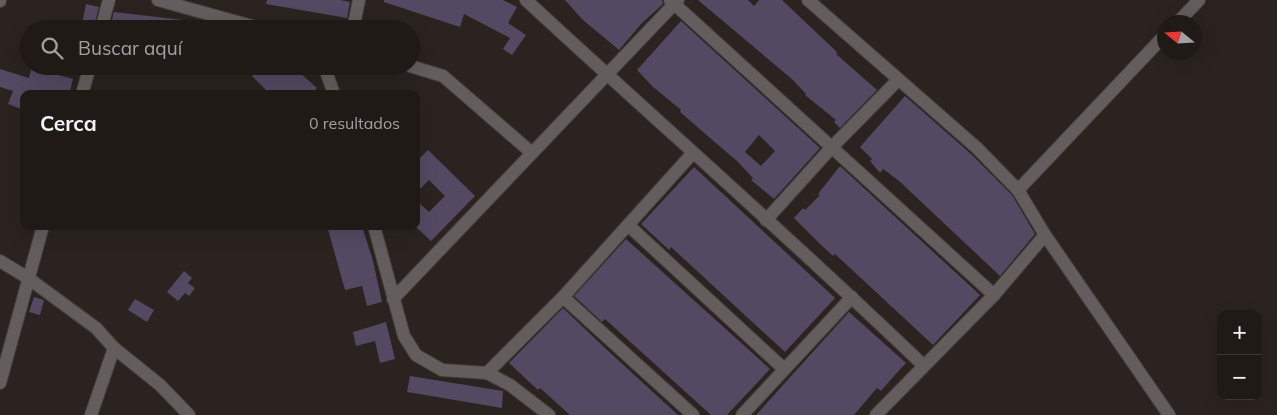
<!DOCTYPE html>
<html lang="es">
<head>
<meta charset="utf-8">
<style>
	:root { --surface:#201a17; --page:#282320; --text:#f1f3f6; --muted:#a2a1a1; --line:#3d3836 }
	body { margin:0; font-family:Mulish,sans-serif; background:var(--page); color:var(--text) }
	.controls { position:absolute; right:15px; bottom:15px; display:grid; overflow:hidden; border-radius:10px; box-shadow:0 5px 20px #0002 }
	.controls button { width:45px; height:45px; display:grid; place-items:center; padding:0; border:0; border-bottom:1px solid var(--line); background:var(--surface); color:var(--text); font:25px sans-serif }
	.compass { position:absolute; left:1157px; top:15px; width:45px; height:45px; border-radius:50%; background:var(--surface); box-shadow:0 5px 20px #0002; rotate:288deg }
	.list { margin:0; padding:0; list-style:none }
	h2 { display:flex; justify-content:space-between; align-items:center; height:65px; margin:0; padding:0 20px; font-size:21px }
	h2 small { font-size:16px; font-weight:400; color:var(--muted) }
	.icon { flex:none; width:28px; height:28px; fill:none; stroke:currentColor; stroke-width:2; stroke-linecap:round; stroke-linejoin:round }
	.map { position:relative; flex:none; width:1277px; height:415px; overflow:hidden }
	.search { position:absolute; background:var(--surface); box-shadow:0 5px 20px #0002; left:20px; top:20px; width:400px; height:55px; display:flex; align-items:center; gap:12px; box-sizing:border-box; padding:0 18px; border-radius:28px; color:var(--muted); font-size:19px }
	.panel { position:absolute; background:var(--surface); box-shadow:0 5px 20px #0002; left:20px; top:90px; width:400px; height:140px; border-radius:10px }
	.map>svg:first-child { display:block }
	.building { fill:#534962; fill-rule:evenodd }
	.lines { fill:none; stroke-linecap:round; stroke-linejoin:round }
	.minor-casing { stroke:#47403d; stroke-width:14 }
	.minor { stroke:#635e5d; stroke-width:12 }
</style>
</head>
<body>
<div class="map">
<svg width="1277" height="415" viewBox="0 0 1277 415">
	<rect width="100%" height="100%" fill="#2a231f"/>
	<!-- building -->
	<g class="building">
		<path d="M 267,0 L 340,0 L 350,2 L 347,18 L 266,4 Z"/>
		<path d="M 384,0 L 503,0 L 517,7 L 508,23 L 526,35 L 512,55 L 503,49 L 510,38 L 464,14 L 460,27 L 384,2 Z"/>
		<path d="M 565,0 L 662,0 L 663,4 L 641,24 L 619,50 L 583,20 Z"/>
		<path d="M 698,0 L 748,0 L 754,6 L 759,0 L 782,0 L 837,52 L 836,54 L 877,90 L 840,128 L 834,122 L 836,120 L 805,95 L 806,94 L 793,80 Z"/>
		<path d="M 86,4 L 99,7 L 94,26 L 82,24 Z"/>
		<path d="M 114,12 L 201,22 L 201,29 L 110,27 Z"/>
		<path d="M 681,21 L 820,148 L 774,199 L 751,180 L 753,178 L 738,162 L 680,112 L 681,110 L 652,86 L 637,70 ZM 759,135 L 775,151 L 761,166 L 745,152 Z"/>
		<path d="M 32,66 L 47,69 L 47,72 L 73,79 L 70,91 L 67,90 L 67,94 L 24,94 L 24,110 L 8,104 L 13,91 L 0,87 L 0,69 L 29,78 Z"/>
		<path d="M 261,66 L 292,66 L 317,88 L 311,94 L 270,94 L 252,76 Z"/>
		<path d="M 905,96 L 971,154 L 1012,195 L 1035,234 L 1000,276 L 898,180 L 883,169 L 880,173 L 870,161 L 872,159 L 860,147 Z"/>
		<path d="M 428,150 L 475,196 L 431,241 L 416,227 L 416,200 L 429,212 L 445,196 L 429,180 L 416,193 L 416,162 Z"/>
		<path d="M 840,166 L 980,295 L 933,345 L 835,254 L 833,256 L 821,245 L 794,218 L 803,208 L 805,210 L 820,195 L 818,194 Z"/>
		<path d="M 694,167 L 835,298 L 785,352 L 671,247 L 669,250 L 641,224 Z"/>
		<path d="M 327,226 L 362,226 L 373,261 L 382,302 L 367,306 L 362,286 L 345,290 Z"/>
		<path d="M 626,239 L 770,369 L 727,415 L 711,415 L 605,319 L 602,322 L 574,296 Z"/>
		<path d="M 184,271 L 192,278 L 188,283 L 195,288 L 189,296 L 185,293 L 178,301 L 167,292 Z"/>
		<path d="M 34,297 L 44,300 L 40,315 L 29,312 Z"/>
		<path d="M 135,299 L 154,310 L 147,322 L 128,310 Z"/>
		<path d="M 563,308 L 605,348 L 678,415 L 570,415 L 540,388 L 538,390 L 509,363 Z"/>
		<path d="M 849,312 L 906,363 L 894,376 L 881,391 L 877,388 L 854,415 L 756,415 Z"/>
		<path d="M 386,322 L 395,359 L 380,363 L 375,341 L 356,346 L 353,332 Z"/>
		<path d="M 410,376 L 503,391 L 502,408 L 407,392 Z"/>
	</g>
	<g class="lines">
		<!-- minor casing -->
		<g class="minor-casing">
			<g id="minor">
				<path d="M 158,0 L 262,29"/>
				<path d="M 526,0 C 658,122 794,241 923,365"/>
				<path d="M 670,0 L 994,295"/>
				<path d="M 808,0 L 977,148 L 1018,190 L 1045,235 L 1169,415"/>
				<path d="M 0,1 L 0,0"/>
				<path d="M 1178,22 L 1199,0"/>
				<path d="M 101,29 L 109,0"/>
				<path d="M 353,29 L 359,0"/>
				<path d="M 333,66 L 327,74 L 334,94"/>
				<path d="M 410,66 L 443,76 L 532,153"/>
				<path d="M 82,94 L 90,66"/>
				<path d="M 1018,190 L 1164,36"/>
				<path d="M 766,220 L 832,147 L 898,80"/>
				<path d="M 628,225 L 784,369"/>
				<path d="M 374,226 L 404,336 L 416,355 L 442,370 L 487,373 L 510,385 L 549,415"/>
				<path d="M 0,261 L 28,278 L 96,328 L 114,348 L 160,385 L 189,415"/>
				<path d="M 563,297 L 693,415"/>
				<path d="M 393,299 L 678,0"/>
				<path d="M 487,373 L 563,297 L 692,154"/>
				<path d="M 0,383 L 43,226"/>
				<path d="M 91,415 L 114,348"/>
				<path d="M 742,415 L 852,297"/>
				<path d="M 876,415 L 994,295 L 1045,235"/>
			</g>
		</g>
		<!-- minor -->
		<use href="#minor" class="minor"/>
	</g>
</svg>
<div class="controls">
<button>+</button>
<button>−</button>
</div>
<svg class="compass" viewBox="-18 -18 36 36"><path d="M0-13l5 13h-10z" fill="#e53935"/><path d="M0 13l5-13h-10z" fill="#a2a1a1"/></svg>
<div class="search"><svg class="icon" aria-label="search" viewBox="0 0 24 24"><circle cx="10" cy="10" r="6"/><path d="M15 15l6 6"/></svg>Buscar aquí</div>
<section class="panel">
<h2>Cerca<small>0 resultados</small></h2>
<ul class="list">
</ul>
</section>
</div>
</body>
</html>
